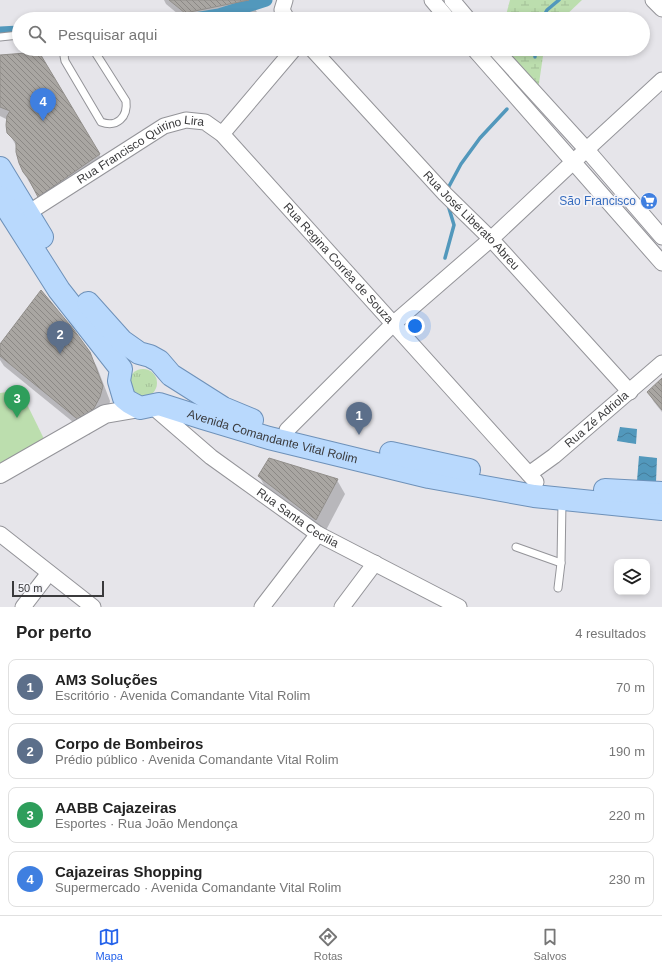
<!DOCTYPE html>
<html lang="pt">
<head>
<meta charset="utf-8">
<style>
	:root { --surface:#fff; --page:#f2f2f2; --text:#222; --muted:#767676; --line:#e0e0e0; --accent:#2563eb }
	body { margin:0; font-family:Helvetica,sans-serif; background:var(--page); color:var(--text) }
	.controls { position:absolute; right:12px; bottom:12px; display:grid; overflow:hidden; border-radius:8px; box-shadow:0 2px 6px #0003 }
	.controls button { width:36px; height:36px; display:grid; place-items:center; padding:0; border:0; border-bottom:1px solid var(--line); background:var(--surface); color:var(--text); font:20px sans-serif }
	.scale { position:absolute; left:12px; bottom:10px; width:92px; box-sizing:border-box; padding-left:4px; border:2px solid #3a3a3c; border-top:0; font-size:11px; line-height:14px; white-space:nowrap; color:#3a3a3c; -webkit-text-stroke:3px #f3f3f8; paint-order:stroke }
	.you { position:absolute; left:415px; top:326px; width:14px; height:14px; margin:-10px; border:3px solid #fff; border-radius:50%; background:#1a73e8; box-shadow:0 0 0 6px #1a73e833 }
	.badge { display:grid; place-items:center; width:26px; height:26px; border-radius:50%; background:var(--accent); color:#fff; font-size:13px; font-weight:700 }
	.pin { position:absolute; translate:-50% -33px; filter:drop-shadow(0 1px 2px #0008) }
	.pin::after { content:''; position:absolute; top:21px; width:14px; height:12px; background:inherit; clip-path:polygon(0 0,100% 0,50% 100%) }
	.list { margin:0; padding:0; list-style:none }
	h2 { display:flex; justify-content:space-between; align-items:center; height:52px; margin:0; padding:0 16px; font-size:17px }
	h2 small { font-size:13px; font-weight:400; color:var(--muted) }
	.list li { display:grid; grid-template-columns:26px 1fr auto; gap:12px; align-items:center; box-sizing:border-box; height:56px; margin:0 8px 8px; padding:0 8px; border:1px solid var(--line); border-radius:8px }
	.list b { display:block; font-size:15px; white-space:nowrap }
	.list p { margin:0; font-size:13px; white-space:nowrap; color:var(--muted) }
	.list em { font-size:13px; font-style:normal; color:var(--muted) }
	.icon { flex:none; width:22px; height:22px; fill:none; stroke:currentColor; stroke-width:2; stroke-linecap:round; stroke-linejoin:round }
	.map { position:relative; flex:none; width:662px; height:607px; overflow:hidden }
	.search { position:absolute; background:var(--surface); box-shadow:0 2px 6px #0003; left:12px; right:12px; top:12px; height:44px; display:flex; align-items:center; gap:10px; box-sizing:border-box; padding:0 14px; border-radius:22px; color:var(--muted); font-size:15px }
	.sheet { height:308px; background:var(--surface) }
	nav { display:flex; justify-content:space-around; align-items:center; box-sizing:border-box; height:56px; border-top:1px solid var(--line); background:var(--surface); font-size:11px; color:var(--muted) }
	nav a { display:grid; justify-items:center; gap:2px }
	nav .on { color:var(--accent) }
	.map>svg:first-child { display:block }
	.grass { fill:#bcdeae }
	.wetland { fill:url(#wetland-marsh) }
	.park { fill:url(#park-tufts) }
	.water { fill:url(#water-waves) }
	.shadow { fill:#0003 }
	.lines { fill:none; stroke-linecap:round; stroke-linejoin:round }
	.stream { stroke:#5298bc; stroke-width:3.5 }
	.canal { stroke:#5298bc; stroke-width:13 }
	.building { fill:url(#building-back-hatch); stroke:#918e8a }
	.service-casing { stroke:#949499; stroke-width:9 }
	.minor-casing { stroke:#949499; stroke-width:17 }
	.tertiary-casing { stroke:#949499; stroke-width:20 }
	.primary-casing { stroke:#6e91b9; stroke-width:24 }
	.service { stroke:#fff; stroke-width:7 }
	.minor { stroke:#fff; stroke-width:15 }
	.tertiary { stroke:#fff; stroke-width:18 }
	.primary { stroke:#b9d9fd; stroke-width:22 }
	.labels { text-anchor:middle; stroke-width:3.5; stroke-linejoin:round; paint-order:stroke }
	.street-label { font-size:12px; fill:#3a3a3c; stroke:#f3f3f8 }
	.shop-label { font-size:12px; fill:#366cbe; stroke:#f3f3f8; text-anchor:end }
</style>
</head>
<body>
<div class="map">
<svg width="662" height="607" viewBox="0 0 662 607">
	<defs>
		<pattern id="wetland-marsh" width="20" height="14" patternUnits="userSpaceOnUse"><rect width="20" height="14" fill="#bcdeae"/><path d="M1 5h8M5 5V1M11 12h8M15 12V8" fill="none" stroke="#a2bf97"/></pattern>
		<pattern id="park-tufts" width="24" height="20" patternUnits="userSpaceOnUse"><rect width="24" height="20" fill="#bcdeae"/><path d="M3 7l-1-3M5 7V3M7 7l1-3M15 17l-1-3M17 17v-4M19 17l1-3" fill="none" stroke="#a2bf97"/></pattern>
		<pattern id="water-waves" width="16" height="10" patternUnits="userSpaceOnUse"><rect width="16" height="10" fill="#5298bc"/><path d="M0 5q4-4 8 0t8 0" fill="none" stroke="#457d9a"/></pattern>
		<pattern id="building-back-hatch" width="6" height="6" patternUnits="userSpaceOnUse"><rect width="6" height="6" fill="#a9a6a2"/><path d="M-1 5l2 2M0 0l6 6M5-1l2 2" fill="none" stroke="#8b8885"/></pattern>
	</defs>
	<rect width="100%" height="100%" fill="#e6e5ea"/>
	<!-- grass -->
	<path class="grass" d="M 20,390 L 46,443 L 0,468 L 0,393 Z"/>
	<!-- wetland -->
	<g class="wetland">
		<path d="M 510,0 L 582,0 L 562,19 L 505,19 Z"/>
		<path d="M 506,49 L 544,49 L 537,97 Z"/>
	</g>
	<!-- park -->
	<circle class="park" cx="143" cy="383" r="14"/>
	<!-- water -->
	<g class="water">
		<path d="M 620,427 L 637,429 L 636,444 L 617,441 Z"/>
		<path d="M 639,456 L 657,458 L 656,482 L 637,481 Z"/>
	</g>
	<!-- shadow -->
	<g class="shadow">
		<path d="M 164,0 L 250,0 L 258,14 L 233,19 L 184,19 L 166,4 Z"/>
		<path d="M 0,56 L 99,154 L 107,169 L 47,210 L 23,172 L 17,147 L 8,132 L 8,120 L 0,116 Z"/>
		<path d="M 0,346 L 89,353 L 97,367 L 110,401 L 108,412 L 101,422 L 89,435 L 4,366 L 0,360 Z"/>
		<path d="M 662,379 L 662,412 L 654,402 L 648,392 Z"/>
		<path d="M 259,476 L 337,480 L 345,494 L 324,534 L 267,490 Z"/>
	</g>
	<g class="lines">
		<!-- stream -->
		<g class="stream">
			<path d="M 542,19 L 547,10 L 559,0"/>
			<path d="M 535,49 L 535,57"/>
			<path d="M 447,190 L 461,164 L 480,138 L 507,109"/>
			<path d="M 445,258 L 454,225 L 448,205"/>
		</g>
		<!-- canal -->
		<g class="canal">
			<path d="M 195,19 L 219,15 L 266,0"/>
			<path d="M 0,33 L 19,32"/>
		</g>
	</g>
	<!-- building -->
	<g class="building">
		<path d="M 169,0 L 249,0 L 185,13 Z"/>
		<path d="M 39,52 L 100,154 L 38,197 L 28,178 L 23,172 L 19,163 L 16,152 L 16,142 L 7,133 L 6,125 L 7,116 L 10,111 L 0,107 L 0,55 Z"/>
		<path d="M 41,290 L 74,330 L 90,352 L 103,386 L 100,397 L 94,408 L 81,422 L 0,356 L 0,344 Z"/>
		<path d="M 662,378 L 662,410 L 647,392 Z"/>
		<path d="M 269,458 L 338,479 L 316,520 L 258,476 Z"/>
	</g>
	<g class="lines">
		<!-- service casing -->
		<g class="service-casing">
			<g id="service">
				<path d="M 0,37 L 19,35"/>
				<path d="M 68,49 L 64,56 L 65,61 L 101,122 C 117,128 128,117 126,101 L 93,49"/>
				<path d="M 516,547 L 561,563"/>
				<path d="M 558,588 L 561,563 L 562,502"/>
			</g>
		</g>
		<!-- minor casing -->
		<g class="minor-casing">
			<g id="minor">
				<path d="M 285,0 L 282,10 L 287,19"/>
				<path d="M 432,0 L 448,19"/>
				<path d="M 452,0 L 468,19"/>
				<path d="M 653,0 L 662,9"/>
				<path id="s1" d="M 312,49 L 445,194 L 491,239 L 630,392"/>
				<path d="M 474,49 L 662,263"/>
				<path d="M 495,49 L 587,150 L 662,237"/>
				<path d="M 222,134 L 294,49"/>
				<path id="s2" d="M 28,213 L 164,126 L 186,120 L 205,122 L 222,134 L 536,482"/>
				<path id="s3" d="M 152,406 L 211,457 L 318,534 L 459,607"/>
				<path d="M 287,430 L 393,324 L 491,239 L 573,162 L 662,80"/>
				<path id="s4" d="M 529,474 L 554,456 L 662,363"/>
				<path d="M 0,534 L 93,607"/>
				<path d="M 23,607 L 49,573"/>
				<path d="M 262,607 L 318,534"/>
				<path d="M 342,607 L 375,563"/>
			</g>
		</g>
		<!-- tertiary casing -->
		<g class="tertiary-casing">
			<path id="tertiary" d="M 0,474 L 105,414 L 140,408"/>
		</g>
		<!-- primary casing -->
		<g class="primary-casing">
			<g id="primary">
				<path d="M 0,168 L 42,237"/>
				<path id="s5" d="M 0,197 L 59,290 L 121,369 L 119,381 L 124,398 L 129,402 L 140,408 L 159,404 L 203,418 L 269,438 L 429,477 L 534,496 L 662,509"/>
				<path d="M 88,303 L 122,341 L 139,353 L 150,356 L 159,361 L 171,375 L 223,408 L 252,420"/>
				<path d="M 391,453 L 469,470"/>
				<path d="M 605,490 L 662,493"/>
			</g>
		</g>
		<!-- service -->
		<use href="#service" class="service"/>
		<!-- minor -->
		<use href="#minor" class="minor"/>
		<!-- tertiary -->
		<use href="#tertiary" class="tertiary"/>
		<!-- primary -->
		<use href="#primary" class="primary"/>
	</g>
	<!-- icons -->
	<defs>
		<g id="supermarket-disc" transform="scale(0.9)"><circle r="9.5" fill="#3f7fe0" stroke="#f3f3f8"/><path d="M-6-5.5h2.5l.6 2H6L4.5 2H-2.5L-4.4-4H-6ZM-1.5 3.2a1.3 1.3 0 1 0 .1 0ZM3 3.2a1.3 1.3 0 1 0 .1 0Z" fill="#fff"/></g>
	</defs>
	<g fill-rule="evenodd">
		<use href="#supermarket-disc" x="649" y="201"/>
	</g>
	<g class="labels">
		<!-- street labels -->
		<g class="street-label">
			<text dy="4" stroke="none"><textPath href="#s2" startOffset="131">Rua Francisco Quirino Lira</textPath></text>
			<text dy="4" stroke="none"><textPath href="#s1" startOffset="234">Rua José Liberato Abreu</textPath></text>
			<text dy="4" stroke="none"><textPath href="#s2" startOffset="398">Rua Regina Corrêa de Souza</textPath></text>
			<text dy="4" stroke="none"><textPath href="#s4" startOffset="87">Rua Zé Adriola</textPath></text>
			<text dy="4" stroke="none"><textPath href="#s5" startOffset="397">Avenida Comandante Vital Rolim</textPath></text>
			<text dy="4" stroke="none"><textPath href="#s3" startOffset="184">Rua Santa Cecilia</textPath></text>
		</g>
		<!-- shop labels -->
		<g class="shop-label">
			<text x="636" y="205">São Francisco</text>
		</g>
	</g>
</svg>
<div class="controls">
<button><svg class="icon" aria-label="layers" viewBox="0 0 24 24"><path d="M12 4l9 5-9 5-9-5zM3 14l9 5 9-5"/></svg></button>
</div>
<div class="scale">50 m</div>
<div class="you"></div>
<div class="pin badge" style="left:359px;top:435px;background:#5c6f8a">1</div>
<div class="pin badge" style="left:60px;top:354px;background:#5c6f8a">2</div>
<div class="pin badge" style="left:17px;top:418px;background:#2e9e5b">3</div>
<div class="pin badge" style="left:43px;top:121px;background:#3f7fe0">4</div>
<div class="search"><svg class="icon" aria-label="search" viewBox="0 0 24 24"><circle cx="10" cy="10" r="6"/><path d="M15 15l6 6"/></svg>Pesquisar aqui</div>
</div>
<section class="sheet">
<h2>Por perto<small>4 resultados</small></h2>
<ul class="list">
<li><span class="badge" style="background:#5c6f8a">1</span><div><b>AM3 Soluções</b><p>Escritório · Avenida Comandante Vital Rolim</p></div><em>70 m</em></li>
<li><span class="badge" style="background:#5c6f8a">2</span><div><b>Corpo de Bombeiros</b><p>Prédio público · Avenida Comandante Vital Rolim</p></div><em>190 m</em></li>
<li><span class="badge" style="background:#2e9e5b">3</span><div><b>AABB Cajazeiras</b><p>Esportes · Rua João Mendonça</p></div><em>220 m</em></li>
<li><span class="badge" style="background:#3f7fe0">4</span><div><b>Cajazeiras Shopping</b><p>Supermercado · Avenida Comandante Vital Rolim</p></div><em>230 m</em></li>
</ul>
</section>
<nav>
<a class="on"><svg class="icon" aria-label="map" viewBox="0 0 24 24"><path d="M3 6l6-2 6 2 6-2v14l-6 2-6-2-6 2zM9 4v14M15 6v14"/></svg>Mapa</a>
<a><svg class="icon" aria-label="directions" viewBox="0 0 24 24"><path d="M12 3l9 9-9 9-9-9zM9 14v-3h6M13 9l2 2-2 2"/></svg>Rotas</a>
<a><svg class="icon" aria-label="saved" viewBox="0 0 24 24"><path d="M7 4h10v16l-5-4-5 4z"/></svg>Salvos</a>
</nav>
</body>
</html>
